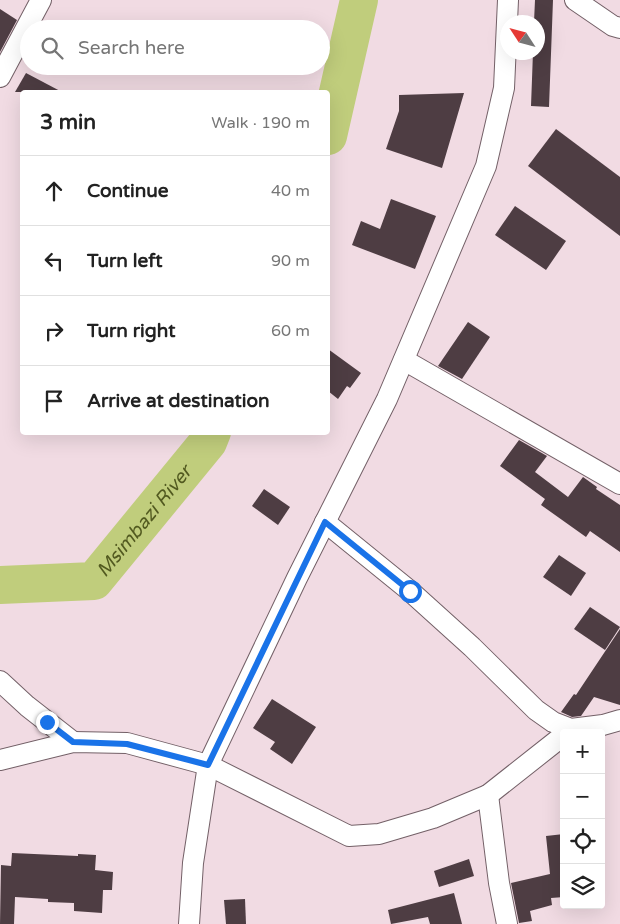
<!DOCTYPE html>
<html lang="en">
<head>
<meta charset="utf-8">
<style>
	:root { --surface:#fff; --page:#f2f2f2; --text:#222; --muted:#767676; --line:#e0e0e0 }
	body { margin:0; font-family:"Varela Round",sans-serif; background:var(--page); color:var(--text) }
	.controls { position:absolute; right:15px; bottom:15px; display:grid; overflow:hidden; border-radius:5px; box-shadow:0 5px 20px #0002 }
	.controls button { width:45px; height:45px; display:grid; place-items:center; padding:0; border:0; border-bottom:1px solid var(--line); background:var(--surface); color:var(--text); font:25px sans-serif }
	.compass { position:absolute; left:500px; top:15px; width:45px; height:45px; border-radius:50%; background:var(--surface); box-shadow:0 5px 20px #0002; rotate:306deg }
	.stop { position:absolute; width:15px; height:15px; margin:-11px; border:4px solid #1a73e8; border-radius:50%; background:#fff }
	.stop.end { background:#1a73e8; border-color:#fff; box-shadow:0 1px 5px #0008 }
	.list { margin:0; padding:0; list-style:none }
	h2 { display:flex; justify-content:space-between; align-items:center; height:65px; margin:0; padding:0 20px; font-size:21px }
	h2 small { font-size:16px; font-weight:400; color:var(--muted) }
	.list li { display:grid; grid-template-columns:32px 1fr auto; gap:15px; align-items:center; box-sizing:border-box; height:70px; padding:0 20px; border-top:1px solid var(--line) }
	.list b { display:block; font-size:19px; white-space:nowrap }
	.list em { font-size:16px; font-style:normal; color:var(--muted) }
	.icon { flex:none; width:28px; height:28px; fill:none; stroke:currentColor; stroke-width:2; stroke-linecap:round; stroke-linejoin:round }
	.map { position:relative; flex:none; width:620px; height:924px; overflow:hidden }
	.search { position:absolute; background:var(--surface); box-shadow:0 5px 20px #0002; left:20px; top:20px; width:310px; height:55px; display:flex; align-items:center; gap:12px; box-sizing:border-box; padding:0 18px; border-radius:28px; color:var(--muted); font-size:19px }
	.panel { position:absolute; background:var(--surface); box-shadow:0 5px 20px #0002; left:20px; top:90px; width:310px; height:345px; border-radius:5px }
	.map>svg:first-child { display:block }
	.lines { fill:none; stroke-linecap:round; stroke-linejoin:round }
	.river { stroke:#c0cd7c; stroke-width:38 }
	.building { fill:#4e3d43 }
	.minor-casing { stroke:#736067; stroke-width:22 }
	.minor { stroke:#fff; stroke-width:20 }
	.route { stroke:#1a73e8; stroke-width:6 }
	.labels { text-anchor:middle; stroke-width:5; stroke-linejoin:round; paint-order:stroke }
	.water-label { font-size:19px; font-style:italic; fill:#525a20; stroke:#ffe8f0 }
</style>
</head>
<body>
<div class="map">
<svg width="620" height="924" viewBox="0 0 620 924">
	<rect width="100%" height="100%" fill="#f1dbe3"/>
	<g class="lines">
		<!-- river -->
		<g class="river">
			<path d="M 328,136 L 359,0"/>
			<path id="s1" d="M 0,585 L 94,581 L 208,442 L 212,432"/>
		</g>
	</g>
	<!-- building -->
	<g class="building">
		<path d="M 535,0 L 553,0 L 549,107 L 531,106 L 533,52 L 538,52 L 538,22 L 534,22 Z"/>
		<path d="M 0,9 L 17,20 L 0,52 Z"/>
		<path d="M 26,73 L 62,92 L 15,92 Z"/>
		<path d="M 464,93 L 442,168 L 386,149 L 399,111 L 399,95 Z"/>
		<path d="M 556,129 L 620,177 L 620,236 L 528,166 Z"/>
		<path d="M 391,199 L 436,216 L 415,269 L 352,245 L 361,221 L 380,229 Z"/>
		<path d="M 515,206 L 566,241 L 546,270 L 495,235 Z"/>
		<path d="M 468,322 L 490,337 L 462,379 L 438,366 Z"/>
		<path d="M 328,349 L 361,373 L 350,388 L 347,386 L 338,399 L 328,391 Z"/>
		<path d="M 519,440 L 547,456 L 535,472 L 568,497 L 583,477 L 597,487 L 596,489 L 620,505 L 620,552 L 590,531 L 586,537 L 541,505 L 545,499 L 500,466 Z"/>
		<path d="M 264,489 L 290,507 L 278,525 L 252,506 Z"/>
		<path d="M 559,555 L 586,573 L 571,596 L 543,577 Z"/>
		<path d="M 590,607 L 620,627 L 605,650 L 574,629 Z"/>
		<path d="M 620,629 L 620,705 L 594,697 L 581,716 L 572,717 L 561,712 L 574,694 L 576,695 Z"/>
		<path d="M 272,699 L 316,727 L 292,764 L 270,749 L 275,742 L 253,728 Z"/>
		<path d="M 564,834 L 564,897 L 551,898 L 552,905 L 530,911 L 532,921 L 519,923 L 511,883 L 550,874 L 546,836 Z"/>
		<path d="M 12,853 L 78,856 L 78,854 L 96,855 L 95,870 L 113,872 L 112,890 L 103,890 L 102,913 L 74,911 L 74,903 L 48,902 L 48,899 L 15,897 L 14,924 L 0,924 L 1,865 L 11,866 Z"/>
		<path d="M 469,859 L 474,876 L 439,887 L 434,871 Z"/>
		<path d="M 454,893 L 462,924 L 430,924 L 428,917 L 391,924 L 388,910 Z"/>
		<path d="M 245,899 L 246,924 L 226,924 L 224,900 Z"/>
	</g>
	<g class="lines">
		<!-- minor casing -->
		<g class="minor-casing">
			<g id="minor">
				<path d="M 575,0 L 613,26 L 620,28"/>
				<path d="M 0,77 L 41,0"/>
				<path d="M 404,360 L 620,484"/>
				<path d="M 325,522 L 410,591 L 472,647 L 536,710 L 553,722 L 571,729 L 603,725 L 620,720"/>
				<path d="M 0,681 L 27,706 L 73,742"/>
				<path d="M 0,760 L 73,742 L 127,743 L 208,765 L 349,836 L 379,834 L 433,818 L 488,795 L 564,735"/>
				<path d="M 488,795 L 499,883 L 507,924"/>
				<path d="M 189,924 L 193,863 L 208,765 L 297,578 L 387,399 L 486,166 L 504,88 L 508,0"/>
			</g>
		</g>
		<!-- minor -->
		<use href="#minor" class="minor"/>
	</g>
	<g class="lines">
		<!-- route -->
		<path class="route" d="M 47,722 L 73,742 L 127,744 L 208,765 L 325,522 L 410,591"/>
	</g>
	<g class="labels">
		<!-- water labels -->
		<g class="water-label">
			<text dy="7" stroke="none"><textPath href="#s1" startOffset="172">Msimbazi River</textPath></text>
		</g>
	</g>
</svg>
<div class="controls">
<button>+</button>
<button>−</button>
<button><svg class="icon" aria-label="locate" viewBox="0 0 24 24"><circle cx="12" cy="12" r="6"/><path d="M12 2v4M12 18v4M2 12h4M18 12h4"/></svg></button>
<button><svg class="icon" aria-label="layers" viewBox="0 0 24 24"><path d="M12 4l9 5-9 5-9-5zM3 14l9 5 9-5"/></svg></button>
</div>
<svg class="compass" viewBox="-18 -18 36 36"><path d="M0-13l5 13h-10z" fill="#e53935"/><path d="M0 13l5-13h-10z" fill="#767676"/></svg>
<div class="stop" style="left:410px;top:591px"></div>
<div class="stop end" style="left:47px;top:722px"></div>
<div class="search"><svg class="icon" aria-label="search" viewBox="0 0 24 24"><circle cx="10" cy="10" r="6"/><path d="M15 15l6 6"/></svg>Search here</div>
<section class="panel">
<h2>3 min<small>Walk · 190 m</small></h2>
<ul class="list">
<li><svg class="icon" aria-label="ahead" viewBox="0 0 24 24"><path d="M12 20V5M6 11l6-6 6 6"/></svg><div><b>Continue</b></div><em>40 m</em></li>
<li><svg class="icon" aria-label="left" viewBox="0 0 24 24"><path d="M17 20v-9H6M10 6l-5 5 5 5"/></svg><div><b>Turn left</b></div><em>90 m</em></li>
<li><svg class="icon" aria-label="right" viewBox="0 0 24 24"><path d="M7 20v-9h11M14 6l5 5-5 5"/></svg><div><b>Turn right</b></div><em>60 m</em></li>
<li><svg class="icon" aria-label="arrive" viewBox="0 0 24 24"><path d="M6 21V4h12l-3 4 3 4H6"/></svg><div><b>Arrive at destination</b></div></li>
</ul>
</section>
</div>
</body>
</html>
